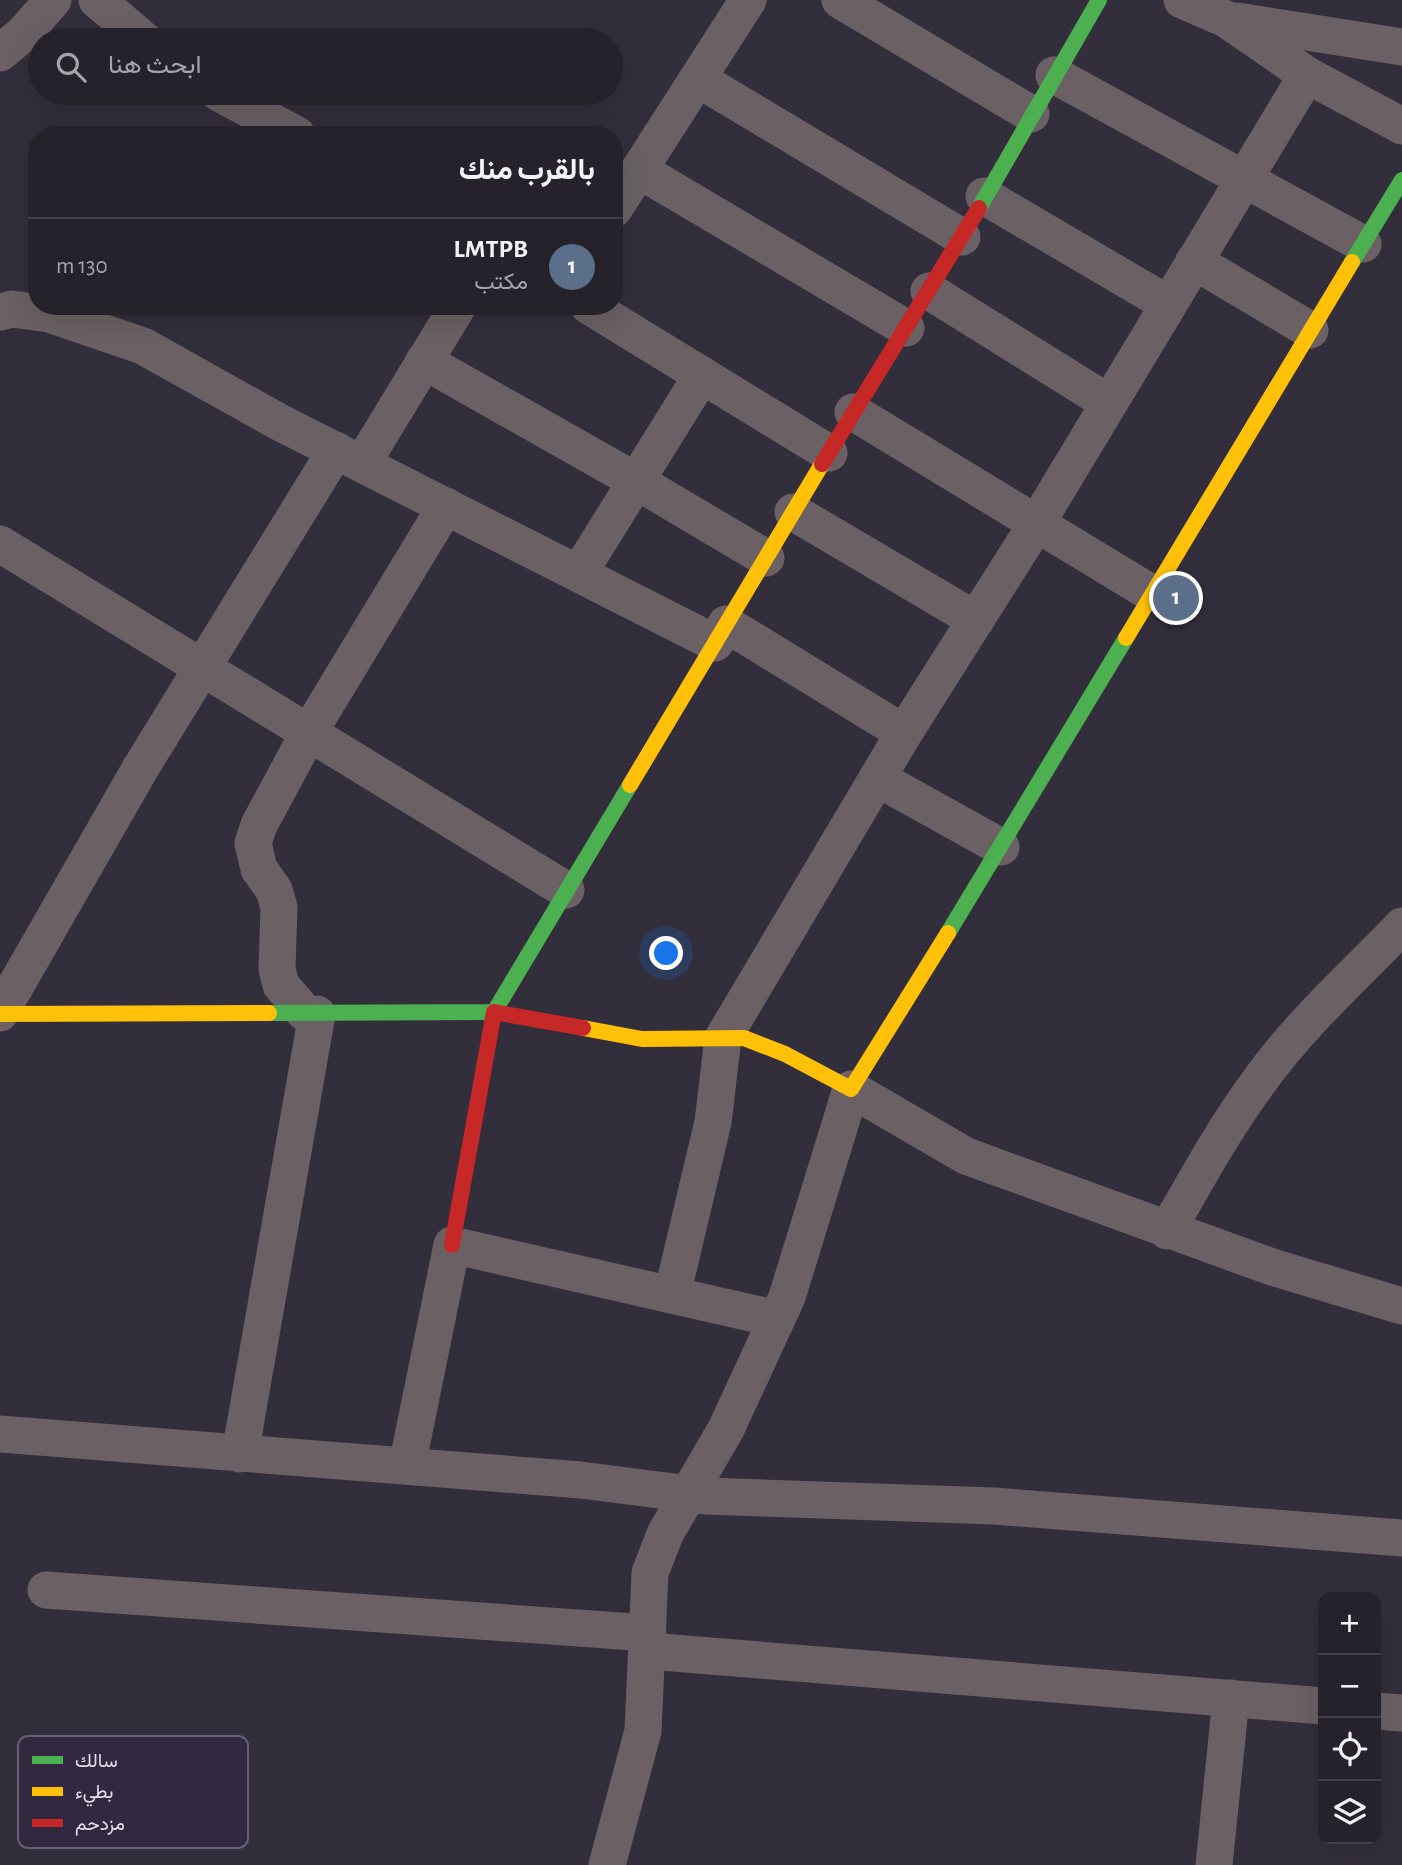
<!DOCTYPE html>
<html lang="ar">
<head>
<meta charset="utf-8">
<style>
	:root { --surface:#26222c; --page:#322f38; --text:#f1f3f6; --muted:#a4a4a9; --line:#423f48; --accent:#a5a0af }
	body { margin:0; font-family:"Alegreya Sans",Vazirmatn,sans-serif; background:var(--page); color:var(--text); direction:rtl }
	.controls { position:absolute; right:21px; bottom:21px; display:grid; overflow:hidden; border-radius:14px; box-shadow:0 7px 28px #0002 }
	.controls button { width:63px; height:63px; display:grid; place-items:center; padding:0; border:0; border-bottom:2px solid var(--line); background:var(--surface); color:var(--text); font:35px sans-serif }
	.you { position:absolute; left:667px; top:954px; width:24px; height:24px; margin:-18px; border:5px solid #fff; border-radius:50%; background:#1a73e8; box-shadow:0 0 0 10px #1a73e833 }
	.badge { display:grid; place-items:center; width:46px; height:46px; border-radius:50%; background:var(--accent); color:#fff; font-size:23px; font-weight:700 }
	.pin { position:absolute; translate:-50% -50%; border:4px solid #fff; box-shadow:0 2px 7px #0006 }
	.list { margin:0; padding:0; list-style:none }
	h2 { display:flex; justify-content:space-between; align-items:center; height:91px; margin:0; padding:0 28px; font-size:30px }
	h2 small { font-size:23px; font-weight:400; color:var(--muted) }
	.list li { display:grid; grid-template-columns:46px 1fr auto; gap:21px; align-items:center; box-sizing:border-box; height:98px; padding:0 28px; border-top:2px solid var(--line) }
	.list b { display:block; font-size:26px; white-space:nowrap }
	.list p { margin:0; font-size:23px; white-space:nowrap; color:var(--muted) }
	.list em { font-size:23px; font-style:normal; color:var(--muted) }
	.icon { flex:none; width:38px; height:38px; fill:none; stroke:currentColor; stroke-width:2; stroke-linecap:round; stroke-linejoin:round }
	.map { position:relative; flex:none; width:1402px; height:1865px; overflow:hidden; direction:ltr }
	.search { position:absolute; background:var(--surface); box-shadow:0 7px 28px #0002; left:28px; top:28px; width:595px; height:77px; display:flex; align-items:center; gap:18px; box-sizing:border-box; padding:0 24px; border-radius:38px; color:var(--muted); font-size:26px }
	.panel { position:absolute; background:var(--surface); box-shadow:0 7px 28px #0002; left:28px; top:126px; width:595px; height:189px; border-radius:28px; direction:rtl }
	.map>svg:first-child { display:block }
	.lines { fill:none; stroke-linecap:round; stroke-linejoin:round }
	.street { stroke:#6b6164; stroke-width:37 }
	.fast { stroke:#4caf50; stroke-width:16 }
	.slow { stroke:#ffc107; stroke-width:16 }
	.jam { stroke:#c62828; stroke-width:16 }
	.key { fill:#322940; stroke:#675f74; stroke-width:2 }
	.key-label { font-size:19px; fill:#e3deed }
</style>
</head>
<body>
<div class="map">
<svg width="1402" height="1865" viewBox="0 0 1402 1865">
	<rect width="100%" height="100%" fill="#332e3b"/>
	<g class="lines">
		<!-- street -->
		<g class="street">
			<path d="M 97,0 L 144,40"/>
			<path d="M 840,0 L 1031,114"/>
			<path d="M 1182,0 L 1226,19 L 1307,75 L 1402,126"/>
			<path d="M 1237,21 L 1402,47"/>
			<path d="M 0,53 L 23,34 L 53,0"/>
			<path d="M 1054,75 L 1363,244"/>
			<path d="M 698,79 L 962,237"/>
			<path d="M 219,93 L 297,135"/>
			<path d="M 639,170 L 906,328"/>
			<path d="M 984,196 L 1168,304"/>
			<path d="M 614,209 L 748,0"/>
			<path d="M 1194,261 L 1310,330"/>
			<path d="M 929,291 L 1109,403"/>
			<path d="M 589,306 L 829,453"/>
			<path d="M 0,312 L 12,309 L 49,314 L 143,346 L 279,422 L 715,643"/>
			<path d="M 424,361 L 636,481 L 766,558"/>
			<path d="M 853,412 L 1151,593"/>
			<path d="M 362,464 L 458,306"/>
			<path d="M 793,512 L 976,620"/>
			<path d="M 0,544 L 566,890"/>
			<path d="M 579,573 L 702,375"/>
			<path d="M 726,624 L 904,733"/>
			<path d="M 877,778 L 1001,847"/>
			<path d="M 0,1013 L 140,769 L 336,450"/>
			<path d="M 305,1013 L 281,985 L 277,969 L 279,907 L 274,890 L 259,869 L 253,843 L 259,825 L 308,734 L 446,506"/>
			<path d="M 1167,1231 C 1196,1180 1225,1127 1260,1080 C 1301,1023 1354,976 1402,926"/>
			<path d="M 672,1295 L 713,1122 L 723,1038 L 904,733 L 1037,523 L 1307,75"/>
			<path d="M 0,1434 L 581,1480 L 705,1496 L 994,1506 L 1402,1538"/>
			<path d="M 240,1454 L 317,1014"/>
			<path d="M 407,1466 L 452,1245 L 777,1319"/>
			<path d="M 46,1590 L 648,1633"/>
			<path d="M 649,1651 L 1323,1706"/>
			<path d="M 1376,1711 L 1402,1713"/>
			<path d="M 607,1865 L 643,1731 L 650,1573 L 665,1534 L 726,1429 L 787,1297 L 851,1089 L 966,1156 L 1272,1267 L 1402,1306"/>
			<path d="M 1214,1865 L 1231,1698"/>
		</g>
		<!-- fast -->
		<g class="fast">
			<path d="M 979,208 L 1099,0"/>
			<path d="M 1352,262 L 1402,180"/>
			<path d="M 948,933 L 1126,638"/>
			<path d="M 269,1013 L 494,1012 L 630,785"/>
		</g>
		<!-- slow -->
		<g class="slow">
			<path d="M 1126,638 L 1352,262"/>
			<path d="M 630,785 L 822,464"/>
			<path d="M 0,1014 L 269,1013"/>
			<path d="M 583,1028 L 642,1039 L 744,1038 L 785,1054 L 851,1089 L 948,933"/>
		</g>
		<!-- jam -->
		<g class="jam">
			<path d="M 822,464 L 979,208"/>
			<path d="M 452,1245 L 494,1012 L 583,1028"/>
		</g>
	</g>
	<!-- legend -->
	<rect x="18" y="1736" width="230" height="112" rx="10" class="key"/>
	<rect x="32" y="1756" width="31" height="8" fill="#4caf50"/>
	<rect x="32" y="1787" width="31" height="9" fill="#ffc107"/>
	<rect x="32" y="1819" width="31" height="8" fill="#c62828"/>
	<g class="key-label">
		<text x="75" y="1767">سالك</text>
		<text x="75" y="1798">بطيء</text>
		<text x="75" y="1830">مزدحم</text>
	</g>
</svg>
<div class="controls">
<button>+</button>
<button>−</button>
<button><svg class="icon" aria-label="locate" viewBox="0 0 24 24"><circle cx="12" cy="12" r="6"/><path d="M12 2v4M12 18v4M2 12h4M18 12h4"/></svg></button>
<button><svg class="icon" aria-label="layers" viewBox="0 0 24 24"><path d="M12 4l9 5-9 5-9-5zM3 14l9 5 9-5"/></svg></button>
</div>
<div class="you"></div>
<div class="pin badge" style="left:1176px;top:598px;background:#5c6f8a">1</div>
<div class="search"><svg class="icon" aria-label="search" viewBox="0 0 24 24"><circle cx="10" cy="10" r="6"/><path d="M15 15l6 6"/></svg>ابحث هنا</div>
<section class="panel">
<h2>بالقرب منك<small></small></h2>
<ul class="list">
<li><span class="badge" style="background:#5c6f8a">1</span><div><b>LMTPB</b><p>مكتب</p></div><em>130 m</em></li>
</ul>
</section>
</div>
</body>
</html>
